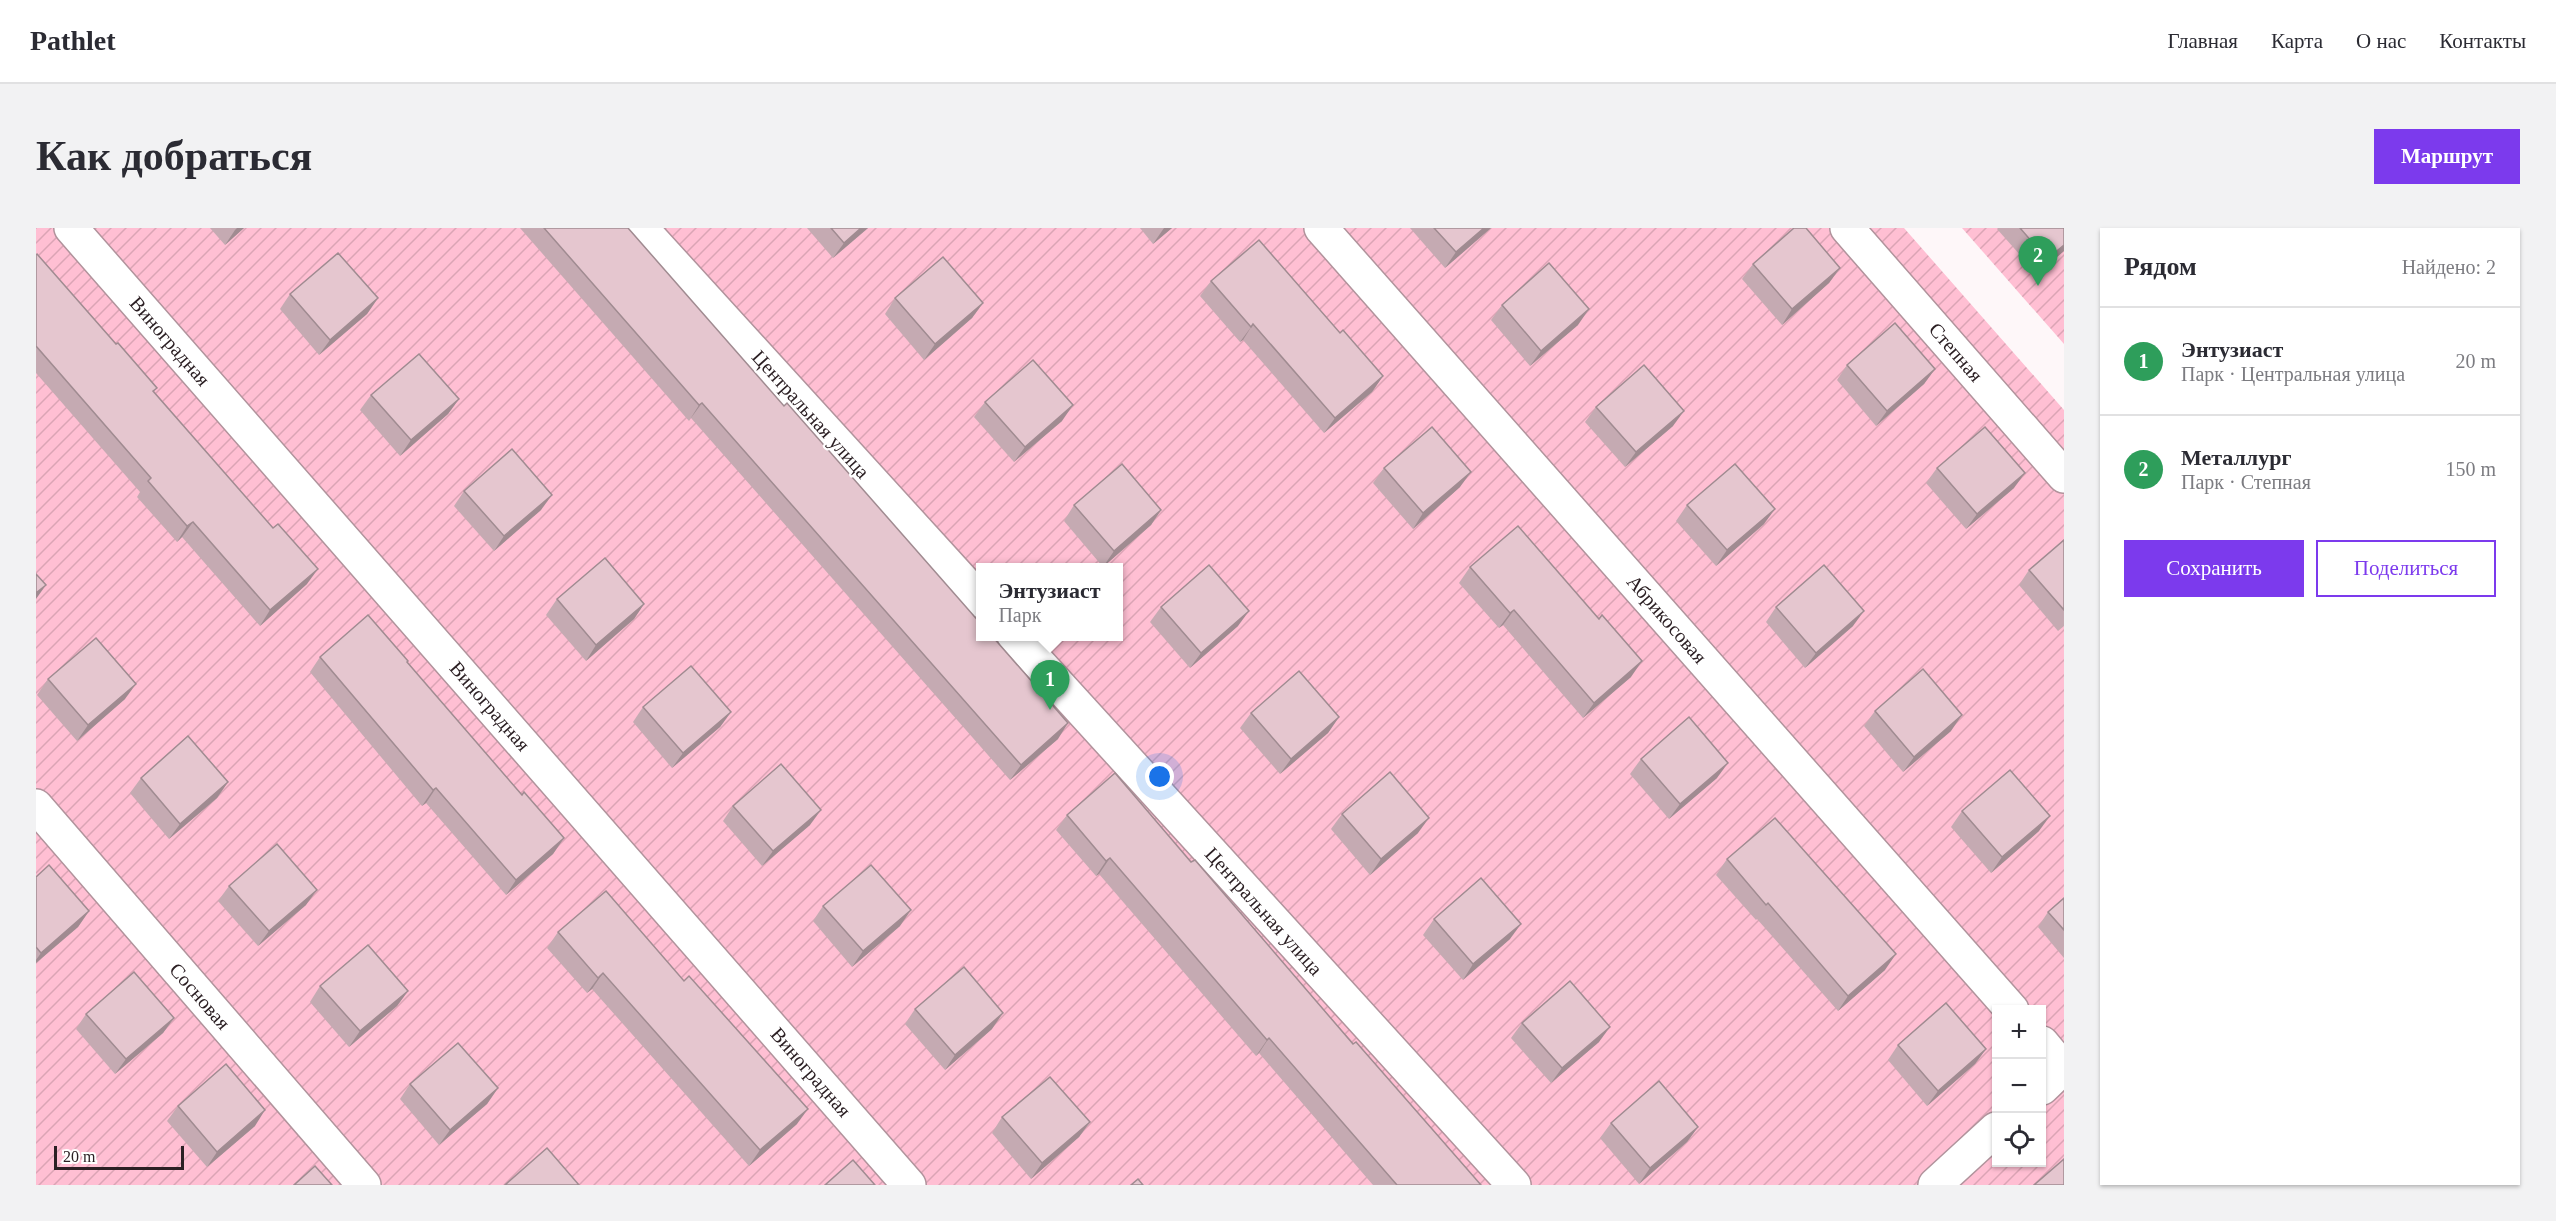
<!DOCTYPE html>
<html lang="ru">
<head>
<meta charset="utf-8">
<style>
	:root { --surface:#fff; --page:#f2f2f3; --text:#2b2b33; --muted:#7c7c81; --line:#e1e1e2; --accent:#7c3aed }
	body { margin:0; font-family:Georgia,serif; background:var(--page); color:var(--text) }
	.controls { position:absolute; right:18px; bottom:18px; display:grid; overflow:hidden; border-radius:0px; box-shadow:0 2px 4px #0004 }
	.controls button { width:54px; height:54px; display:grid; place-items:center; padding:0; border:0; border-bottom:2px solid var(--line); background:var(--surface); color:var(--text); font:30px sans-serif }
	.scale { position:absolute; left:18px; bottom:15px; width:130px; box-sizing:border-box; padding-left:6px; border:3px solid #2c2024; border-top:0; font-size:16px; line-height:21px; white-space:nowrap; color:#2c2024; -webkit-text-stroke:4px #fff; paint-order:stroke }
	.you { position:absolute; left:1124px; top:549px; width:21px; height:21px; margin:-15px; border:4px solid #fff; border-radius:50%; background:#1a73e8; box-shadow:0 0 0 9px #1a73e833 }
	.badge { display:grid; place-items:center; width:39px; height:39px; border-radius:50%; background:var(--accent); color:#fff; font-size:20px; font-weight:700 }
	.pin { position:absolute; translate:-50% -50px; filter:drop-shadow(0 2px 3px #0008) }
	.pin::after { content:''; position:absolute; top:32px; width:21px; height:18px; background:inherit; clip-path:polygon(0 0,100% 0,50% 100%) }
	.popup { position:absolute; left:940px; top:335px; width:147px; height:78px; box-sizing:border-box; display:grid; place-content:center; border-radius:0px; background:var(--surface); filter:drop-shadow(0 2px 4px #0005); font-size:20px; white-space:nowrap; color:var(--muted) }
	.popup b { font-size:22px; color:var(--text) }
	.popup::after { content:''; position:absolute; left:50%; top:100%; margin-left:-12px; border:12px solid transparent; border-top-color:var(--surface) }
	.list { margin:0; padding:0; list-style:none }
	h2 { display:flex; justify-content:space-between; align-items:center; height:78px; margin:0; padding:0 24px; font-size:26px }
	h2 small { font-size:20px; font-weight:400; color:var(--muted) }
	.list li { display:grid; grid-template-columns:39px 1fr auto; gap:18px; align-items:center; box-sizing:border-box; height:108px; padding:0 24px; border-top:2px solid var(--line) }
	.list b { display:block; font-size:22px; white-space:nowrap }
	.list p { margin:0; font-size:20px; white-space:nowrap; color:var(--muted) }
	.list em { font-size:20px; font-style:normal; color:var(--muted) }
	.actions { display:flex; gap:12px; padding:18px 24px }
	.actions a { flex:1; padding:14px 0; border:2px solid var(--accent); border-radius:0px; text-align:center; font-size:21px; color:var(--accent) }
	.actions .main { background:var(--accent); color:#fff }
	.icon { flex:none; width:33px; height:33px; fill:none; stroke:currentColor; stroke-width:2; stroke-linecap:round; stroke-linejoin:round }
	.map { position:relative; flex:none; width:2028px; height:957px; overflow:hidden; border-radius:0px }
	header { display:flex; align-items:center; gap:36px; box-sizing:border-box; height:84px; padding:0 30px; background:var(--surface); border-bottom:2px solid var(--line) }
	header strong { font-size:28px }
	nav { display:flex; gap:33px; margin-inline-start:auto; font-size:21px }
	.intro { display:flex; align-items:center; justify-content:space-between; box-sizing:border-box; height:144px; padding:0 36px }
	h1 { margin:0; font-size:42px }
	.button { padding:15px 27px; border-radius:0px; background:var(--accent); color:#fff; font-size:21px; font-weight:700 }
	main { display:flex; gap:36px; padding:0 36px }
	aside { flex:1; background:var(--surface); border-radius:0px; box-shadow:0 2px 4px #0004 }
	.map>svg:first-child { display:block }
	.garden { fill:url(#garden-furrows); fill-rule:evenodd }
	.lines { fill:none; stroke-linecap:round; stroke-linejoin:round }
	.minor-casing { stroke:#b1939c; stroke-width:36 }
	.minor { stroke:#fff; stroke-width:33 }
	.wall { fill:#c5aab2 }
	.shaded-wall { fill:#a08b91 }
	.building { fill:#e5c6cf; stroke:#a08b91; stroke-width:1.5 }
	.labels { text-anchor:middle; stroke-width:4.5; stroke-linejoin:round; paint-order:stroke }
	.street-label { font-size:20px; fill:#2c2024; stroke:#fff }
</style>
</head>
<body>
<header>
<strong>Pathlet</strong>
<nav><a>Главная</a><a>Карта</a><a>О нас</a><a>Контакты</a></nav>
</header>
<div class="intro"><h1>Как добраться</h1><a class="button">Маршрут</a></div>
<main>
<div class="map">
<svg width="2028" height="957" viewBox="0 0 2028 957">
	<defs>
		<pattern id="garden-furrows" width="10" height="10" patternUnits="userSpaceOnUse" patternTransform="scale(1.5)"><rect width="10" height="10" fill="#ffbfd3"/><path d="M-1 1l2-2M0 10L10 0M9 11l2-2" fill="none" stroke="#dba4b5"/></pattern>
	</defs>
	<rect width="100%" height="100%" fill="#fef7f9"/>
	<!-- garden -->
	<g class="garden">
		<path d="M 0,0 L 1868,0 L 2028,182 L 2028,957 L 0,957 ZM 945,340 L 1083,340 L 1083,408 L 945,408 ZM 1960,782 L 2006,782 L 2006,934 L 1960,934 Z"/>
		<path d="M 1926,0 L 2028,0 L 2028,116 Z"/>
	</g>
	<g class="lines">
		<!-- minor casing -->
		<g class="minor-casing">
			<g id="minor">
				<path d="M 35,0 L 873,957"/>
				<path d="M 605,0 L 945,373"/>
				<path d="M 1285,0 L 1976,782"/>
				<path d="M 1811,0 L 2028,248"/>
				<path d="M 978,408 L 1478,957"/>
				<path d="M 0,578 L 328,957"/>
				<path d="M 2006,815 L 2028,841"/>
				<path d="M 2006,860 L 2028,839"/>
				<path d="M 1899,957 L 1960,901"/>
			</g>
		</g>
		<!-- minor -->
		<use href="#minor" class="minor"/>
	</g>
	<!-- wall -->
	<g class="wall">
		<path d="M 174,0 L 208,0 L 189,17 Z"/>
		<path d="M 484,0 L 592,0 L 1022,511 L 974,552 L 655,190 L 653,193 Z"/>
		<path d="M 771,0 L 832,0 L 797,30 Z"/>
		<path d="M 1104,0 L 1136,0 L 1117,16 Z"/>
		<path d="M 1374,0 L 1455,0 L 1409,40 Z"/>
		<path d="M 1962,0 L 2028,0 L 2028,23 L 2001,46 L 1961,1 Z"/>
		<path d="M 0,27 L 80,116 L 121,160 L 118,164 L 271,356 L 224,398 L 146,309 L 141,314 L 101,269 L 104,264 L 0,145 Z"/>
		<path d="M 1717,36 L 1804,40 L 1793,55 L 1746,97 L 1706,51 Z"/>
		<path d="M 1175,53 L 1304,105 L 1347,148 L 1336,164 L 1288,205 L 1207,112 L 1204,114 L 1164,68 Z"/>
		<path d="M 254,66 L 342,70 L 331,86 L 283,127 L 244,81 Z"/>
		<path d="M 859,70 L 947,75 L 936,90 L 888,132 L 849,86 Z"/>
		<path d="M 1466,77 L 1542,97 L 1494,138 L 1455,92 Z"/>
		<path d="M 1811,137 L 1899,141 L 1888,156 L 1840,198 L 1801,152 Z"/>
		<path d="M 335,167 L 423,171 L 412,186 L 364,228 L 324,182 Z"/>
		<path d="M 949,174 L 1026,193 L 978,234 L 938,189 Z"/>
		<path d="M 1560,179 L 1637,198 L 1589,239 L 1549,194 Z"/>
		<path d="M 1348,240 L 1424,259 L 1377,301 L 1337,255 Z"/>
		<path d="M 1901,240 L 1978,260 L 1930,301 L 1890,255 Z"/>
		<path d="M 428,263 L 505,282 L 458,323 L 418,278 Z"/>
		<path d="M 1038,277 L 1125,282 L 1115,297 L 1067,339 L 1028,293 Z"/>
		<path d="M 1651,277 L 1728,296 L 1680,338 L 1640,293 Z"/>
		<path d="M 2028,312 L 2028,398 L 2022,403 L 1983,357 L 1993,342 Z"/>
		<path d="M 1434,339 L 1595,449 L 1547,490 L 1467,397 L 1463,400 L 1423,355 Z"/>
		<path d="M 521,371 L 608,376 L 598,391 L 550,433 L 510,387 Z"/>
		<path d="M 1125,379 L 1202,398 L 1154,440 L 1114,394 Z"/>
		<path d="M 1740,379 L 1817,398 L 1769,440 L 1730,394 Z"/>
		<path d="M 284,429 L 371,435 L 486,567 L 528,610 L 517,626 L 470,667 L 390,575 L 386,578 L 274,444 Z"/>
		<path d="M 12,451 L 89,471 L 41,513 L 1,467 Z"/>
		<path d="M 607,479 L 695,484 L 684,499 L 636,540 L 597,494 Z"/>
		<path d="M 1839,483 L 1915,503 L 1867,544 L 1828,498 Z"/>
		<path d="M 1215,485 L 1303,489 L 1292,505 L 1244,546 L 1204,500 Z"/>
		<path d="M 1605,531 L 1681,550 L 1633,591 L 1594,546 Z"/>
		<path d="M 105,550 L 192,554 L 181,570 L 133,611 L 94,565 Z"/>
		<path d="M 697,578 L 774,597 L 726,638 L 687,593 Z"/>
		<path d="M 1926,583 L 2003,603 L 1955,645 L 1915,599 Z"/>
		<path d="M 1306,586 L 1382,605 L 1334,647 L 1295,601 Z"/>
		<path d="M 1031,587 L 1155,634 L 1445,957 L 1337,957 L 1223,825 L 1220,828 L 1063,646 L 1060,648 L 1020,602 Z"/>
		<path d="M 1691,631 L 1849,742 L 1802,783 L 1721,691 L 1720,692 L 1680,647 Z"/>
		<path d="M 0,649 L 53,683 L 42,699 L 0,735 Z"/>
		<path d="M 193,658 L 270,677 L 222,718 L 182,673 Z"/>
		<path d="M 2028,670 L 2028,730 L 2002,699 L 2012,684 Z"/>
		<path d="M 787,678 L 864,698 L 816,739 L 777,693 Z"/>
		<path d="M 1398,691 L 1474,711 L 1427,752 L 1387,707 Z"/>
		<path d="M 522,704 L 761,896 L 713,938 L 556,761 L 551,765 L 511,720 Z"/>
		<path d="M 284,758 L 372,763 L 361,778 L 313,819 L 274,774 Z"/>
		<path d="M 879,781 L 956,801 L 909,842 L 869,796 Z"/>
		<path d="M 50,786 L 138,790 L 127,805 L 79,846 L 40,801 Z"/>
		<path d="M 1486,795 L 1563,814 L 1515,855 L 1475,810 Z"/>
		<path d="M 1862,817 L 1950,821 L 1939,836 L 1891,878 L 1852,832 Z"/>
		<path d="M 374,856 L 462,860 L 451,876 L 403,917 L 364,871 Z"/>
		<path d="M 142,878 L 219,898 L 171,939 L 131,893 Z"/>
		<path d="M 966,889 L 1054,894 L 1043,909 L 995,951 L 956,905 Z"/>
		<path d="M 1575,895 L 1662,899 L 1651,914 L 1603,956 L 1564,910 Z"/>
	</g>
	<!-- shaded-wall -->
	<g class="shaded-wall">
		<path d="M 201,0 L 208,0 L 189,17 L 199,2 Z"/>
		<path d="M 825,0 L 832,0 L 797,30 L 808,15 Z"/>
		<path d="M 1128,0 L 1136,0 L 1117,16 Z"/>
		<path d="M 1448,0 L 1455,0 L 1409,40 L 1420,24 Z"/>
		<path d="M 2028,17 L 2028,23 L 2001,46 L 2011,31 Z"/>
		<path d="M 1804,40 L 1793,55 L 1746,97 L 1756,81 Z"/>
		<path d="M 342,70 L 331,86 L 283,127 L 294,112 Z"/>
		<path d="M 947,75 L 936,90 L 888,132 L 899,116 Z"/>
		<path d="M 1553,81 L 1542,97 L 1494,138 L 1505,123 Z"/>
		<path d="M 1217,96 L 1207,112 L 1204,114 L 1215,99 Z"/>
		<path d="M 1899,141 L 1888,156 L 1840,198 L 1851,183 Z"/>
		<path d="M 1347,148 L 1336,164 L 1288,205 L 1299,190 Z"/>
		<path d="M 423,171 L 412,186 L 364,228 L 375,212 Z"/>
		<path d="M 666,175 L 655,190 L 653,193 L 663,177 Z"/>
		<path d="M 1037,177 L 1026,193 L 978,234 L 989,219 Z"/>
		<path d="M 1648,183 L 1637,198 L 1589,239 L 1600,224 Z"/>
		<path d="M 1435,244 L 1424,259 L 1377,301 L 1387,285 Z"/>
		<path d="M 1989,245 L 1978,260 L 1930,301 L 1941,286 Z"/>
		<path d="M 516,267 L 505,282 L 458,323 L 468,308 Z"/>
		<path d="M 1739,281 L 1728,296 L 1680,338 L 1691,322 Z"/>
		<path d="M 1125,282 L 1115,297 L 1067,339 L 1078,323 Z"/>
		<path d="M 157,294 L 146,309 L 141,314 L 151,298 Z"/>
		<path d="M 282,341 L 271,356 L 224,398 L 234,382 Z"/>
		<path d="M 10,357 L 0,371 L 0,365 Z"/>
		<path d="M 608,376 L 598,391 L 550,433 L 560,417 Z"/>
		<path d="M 1478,382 L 1467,397 L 1463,400 L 1474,385 Z"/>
		<path d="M 1213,383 L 1202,398 L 1154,440 L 1165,425 Z"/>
		<path d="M 1828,383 L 1817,398 L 1769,440 L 1780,425 Z"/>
		<path d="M 1606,433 L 1595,449 L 1547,490 L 1558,475 Z"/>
		<path d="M 100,456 L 89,471 L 41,513 L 52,497 Z"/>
		<path d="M 695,484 L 684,499 L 636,540 L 647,525 Z"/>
		<path d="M 1926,487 L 1915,503 L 1867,544 L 1878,529 Z"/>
		<path d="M 1303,489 L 1292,505 L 1244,546 L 1255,531 Z"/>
		<path d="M 1032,495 L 1022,511 L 974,552 L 985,537 Z"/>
		<path d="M 1692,535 L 1681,550 L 1633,591 L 1644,576 Z"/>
		<path d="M 192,554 L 181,570 L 133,611 L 144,596 Z"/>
		<path d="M 400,560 L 390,575 L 386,578 L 397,562 Z"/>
		<path d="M 785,582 L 774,597 L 726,638 L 737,623 Z"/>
		<path d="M 2014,588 L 2003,603 L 1955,645 L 1966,629 Z"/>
		<path d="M 1393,590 L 1382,605 L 1334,647 L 1345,631 Z"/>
		<path d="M 528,610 L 517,626 L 470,667 L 480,652 Z"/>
		<path d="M 1074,630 L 1063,646 L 1060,648 L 1070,633 Z"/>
		<path d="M 281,662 L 270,677 L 222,718 L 233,703 Z"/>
		<path d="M 875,682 L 864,698 L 816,739 L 827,723 Z"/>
		<path d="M 53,683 L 42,699 L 0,735 L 0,732 L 5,725 Z"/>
		<path d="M 1485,696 L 1474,711 L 1427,752 L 1437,736 Z"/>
		<path d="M 1860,726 L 1849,742 L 1802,783 L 1812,768 Z"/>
		<path d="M 567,745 L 556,761 L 551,765 L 562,750 Z"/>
		<path d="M 372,763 L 361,778 L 313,819 L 324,803 Z"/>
		<path d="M 967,785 L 956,801 L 909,842 L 919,827 Z"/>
		<path d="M 138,790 L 127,805 L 79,846 L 90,831 Z"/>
		<path d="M 1574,799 L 1563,814 L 1515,855 L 1526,840 Z"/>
		<path d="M 1233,810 L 1223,825 L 1220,828 L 1231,812 Z"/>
		<path d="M 1950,821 L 1939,836 L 1891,878 L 1902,863 Z"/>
		<path d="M 462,860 L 451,876 L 403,917 L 414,902 Z"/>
		<path d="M 772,881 L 761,896 L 713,938 L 724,922 Z"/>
		<path d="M 229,882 L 219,898 L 171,939 L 181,924 Z"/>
		<path d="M 1054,894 L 1043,909 L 995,951 L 1006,935 Z"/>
		<path d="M 1662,899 L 1651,914 L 1603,956 L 1614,940 Z"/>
	</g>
	<!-- building -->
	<g class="building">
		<path d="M 508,0 L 592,0 L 748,178 L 751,175 L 945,396 L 945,408 L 956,408 L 1032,495 L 985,537 L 666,175 L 663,177 Z"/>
		<path d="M 795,0 L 825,0 L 808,15 Z"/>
		<path d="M 1398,0 L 1448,0 L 1420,24 Z"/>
		<path d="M 1758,0 L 1770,0 L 1804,40 L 1756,81 L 1717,36 Z"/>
		<path d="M 1984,0 L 2028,0 L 2028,17 L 2011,31 Z"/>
		<path d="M 1223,12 L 1304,105 L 1307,102 L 1347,148 L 1299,190 L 1217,96 L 1215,99 L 1175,53 Z"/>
		<path d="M 302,25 L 342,70 L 294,112 L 254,66 Z"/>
		<path d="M 1,26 L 80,116 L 82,115 L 121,160 L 117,163 L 237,300 L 242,296 L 282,341 L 234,382 L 157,294 L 151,298 L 112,253 L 115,250 L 0,118 L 0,27 Z"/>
		<path d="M 907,29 L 947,75 L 899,116 L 859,70 Z"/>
		<path d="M 1513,35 L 1553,81 L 1505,123 L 1466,77 Z"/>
		<path d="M 1859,95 L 1899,141 L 1851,183 L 1811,137 Z"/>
		<path d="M 383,126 L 423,171 L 375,212 L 335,167 Z"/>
		<path d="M 997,132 L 1037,177 L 989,219 L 949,174 Z"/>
		<path d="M 1608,137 L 1648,183 L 1600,224 L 1560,179 Z"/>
		<path d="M 1396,199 L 1435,244 L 1387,285 L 1348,240 Z"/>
		<path d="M 1949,199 L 1989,245 L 1941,286 L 1901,240 Z"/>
		<path d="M 476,221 L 516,267 L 468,308 L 428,263 Z"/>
		<path d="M 1086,236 L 1125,282 L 1078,323 L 1038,277 Z"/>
		<path d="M 1699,236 L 1739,281 L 1691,322 L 1651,277 Z"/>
		<path d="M 1482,298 L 1563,391 L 1566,387 L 1606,433 L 1558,475 L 1478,382 L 1474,385 L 1434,339 Z"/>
		<path d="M 2028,312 L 2028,382 L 1993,342 Z"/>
		<path d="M 569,330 L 608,376 L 560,417 L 521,371 Z"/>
		<path d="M 1173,337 L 1213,383 L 1165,425 L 1125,379 Z"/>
		<path d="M 1788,337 L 1828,383 L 1780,425 L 1740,379 Z"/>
		<path d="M 0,346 L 10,357 L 0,365 Z"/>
		<path d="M 332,387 L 372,433 L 371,434 L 486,567 L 488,564 L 528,610 L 480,652 L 400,560 L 397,562 L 284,429 Z"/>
		<path d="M 60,410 L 100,456 L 52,497 L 12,451 Z"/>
		<path d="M 655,438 L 695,484 L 647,525 L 607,479 Z"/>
		<path d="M 1887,441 L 1926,487 L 1878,529 L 1839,483 Z"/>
		<path d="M 1263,443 L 1303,489 L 1255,531 L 1215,485 Z"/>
		<path d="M 1653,489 L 1692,535 L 1644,576 L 1605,531 Z"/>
		<path d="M 152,508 L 192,554 L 144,596 L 105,550 Z"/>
		<path d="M 745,536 L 785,582 L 737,623 L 697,578 Z"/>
		<path d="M 1974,542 L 2014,588 L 1966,629 L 1926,583 Z"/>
		<path d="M 1354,544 L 1393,590 L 1345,631 L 1306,586 Z"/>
		<path d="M 1079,545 L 1155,634 L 1159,632 L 1317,816 L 1320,814 L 1445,957 L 1361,957 L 1233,810 L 1231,812 L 1074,630 L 1070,633 L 1031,587 Z"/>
		<path d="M 1739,590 L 1860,726 L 1812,768 L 1732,675 L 1730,677 L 1691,631 Z"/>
		<path d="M 241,616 L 281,662 L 233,703 L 193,658 Z"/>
		<path d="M 13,637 L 53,683 L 5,725 L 0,719 L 0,649 Z"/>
		<path d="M 835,637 L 875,682 L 827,723 L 787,678 Z"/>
		<path d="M 1445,650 L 1485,696 L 1437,736 L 1398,691 Z"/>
		<path d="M 570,663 L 648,753 L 653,748 L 772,881 L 724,922 L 567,745 L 562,750 L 522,704 Z"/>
		<path d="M 2028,670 L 2028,702 L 2012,684 Z"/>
		<path d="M 332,717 L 372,763 L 324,803 L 284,758 Z"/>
		<path d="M 928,739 L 967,785 L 919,827 L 879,781 Z"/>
		<path d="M 98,744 L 138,790 L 90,831 L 50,786 Z"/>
		<path d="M 1534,753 L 1574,799 L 1526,840 L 1486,795 Z"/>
		<path d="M 1910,775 L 1950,821 L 1902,863 L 1862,817 Z"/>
		<path d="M 422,815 L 462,860 L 414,902 L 374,856 Z"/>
		<path d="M 190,836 L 229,882 L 181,924 L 142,878 Z"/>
		<path d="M 1014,849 L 1054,894 L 1006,935 L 966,889 Z"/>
		<path d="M 1623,853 L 1662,899 L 1614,940 L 1575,895 Z"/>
		<path d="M 511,920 L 543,957 L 469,957 Z"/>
		<path d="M 2028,931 L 2028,957 L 1998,957 Z"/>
		<path d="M 817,932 L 839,957 L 789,957 Z"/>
		<path d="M 279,938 L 296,957 L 258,957 Z"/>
		<path d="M 1102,951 L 1107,957 L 1095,957 Z"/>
	</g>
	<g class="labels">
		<!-- street labels -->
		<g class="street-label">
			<text transform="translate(134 113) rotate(49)" y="7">Виноградная</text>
			<text transform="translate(1920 124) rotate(49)" y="7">Степная</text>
			<text transform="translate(775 186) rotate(48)" y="7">Центральная улица</text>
			<text transform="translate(1631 391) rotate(49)" y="7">Абрикосовая</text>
			<text transform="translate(454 478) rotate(49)" y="7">Виноградная</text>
			<text transform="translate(1228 683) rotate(48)" y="7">Центральная улица</text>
			<text transform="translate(164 768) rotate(49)" y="7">Сосновая</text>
			<text transform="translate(775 844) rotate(49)" y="7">Виноградная</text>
		</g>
	</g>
</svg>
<div class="controls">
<button>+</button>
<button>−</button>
<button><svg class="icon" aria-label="locate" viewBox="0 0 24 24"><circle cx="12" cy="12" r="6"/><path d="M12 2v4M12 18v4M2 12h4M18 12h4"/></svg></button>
</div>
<div class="scale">20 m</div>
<div class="you"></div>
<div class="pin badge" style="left:1014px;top:482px;background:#2e9e5b">1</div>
<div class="popup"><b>Энтузиаст</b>Парк</div>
<div class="pin badge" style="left:2002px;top:58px;background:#2e9e5b">2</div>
</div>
<aside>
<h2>Рядом<small>Найдено: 2</small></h2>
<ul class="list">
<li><span class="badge" style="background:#2e9e5b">1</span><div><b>Энтузиаст</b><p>Парк · Центральная улица</p></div><em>20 m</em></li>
<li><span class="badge" style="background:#2e9e5b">2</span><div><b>Металлург</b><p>Парк · Степная</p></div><em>150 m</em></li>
</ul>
<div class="actions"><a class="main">Сохранить</a><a>Поделиться</a></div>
</aside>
</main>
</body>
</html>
